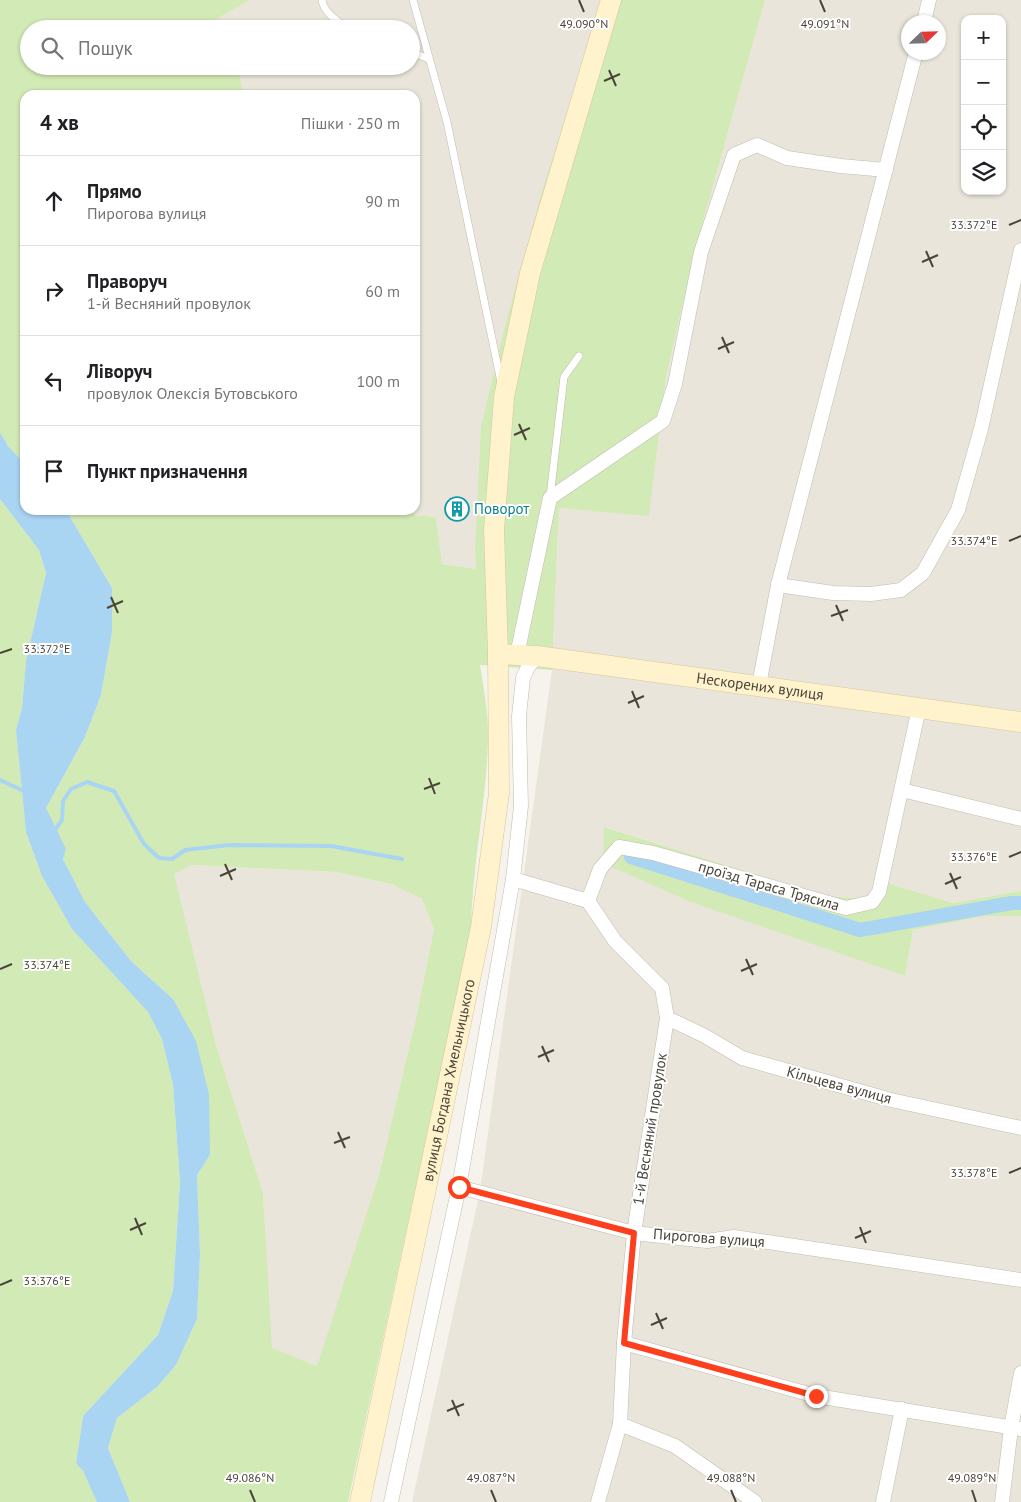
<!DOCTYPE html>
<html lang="uk">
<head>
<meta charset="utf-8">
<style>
	:root { --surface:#fff; --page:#f6f6f6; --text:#202124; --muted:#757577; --line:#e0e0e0 }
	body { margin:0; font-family:"PT Sans",sans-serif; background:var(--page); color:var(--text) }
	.controls { position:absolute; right:15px; top:15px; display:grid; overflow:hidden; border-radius:10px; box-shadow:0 1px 4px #0004 }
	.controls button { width:45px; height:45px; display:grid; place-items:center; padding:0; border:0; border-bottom:1px solid var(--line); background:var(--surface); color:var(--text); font:25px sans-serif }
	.compass { position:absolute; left:901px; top:15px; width:45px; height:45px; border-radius:50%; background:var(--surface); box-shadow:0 1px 4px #0004; rotate:67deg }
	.stop { position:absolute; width:15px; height:15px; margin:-11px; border:4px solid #fc3f1d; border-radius:50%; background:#fff }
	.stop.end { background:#fc3f1d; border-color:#fff; box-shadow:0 1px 5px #0008 }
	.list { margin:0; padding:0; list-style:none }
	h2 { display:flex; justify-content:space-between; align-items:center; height:65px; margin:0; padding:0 20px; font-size:21px }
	h2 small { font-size:16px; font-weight:400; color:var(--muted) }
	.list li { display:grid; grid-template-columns:32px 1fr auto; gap:15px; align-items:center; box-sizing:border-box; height:90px; padding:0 20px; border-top:1px solid var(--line) }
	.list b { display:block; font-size:19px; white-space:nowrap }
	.list p { margin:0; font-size:16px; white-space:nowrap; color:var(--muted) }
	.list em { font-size:16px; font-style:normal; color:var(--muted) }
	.icon { flex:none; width:28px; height:28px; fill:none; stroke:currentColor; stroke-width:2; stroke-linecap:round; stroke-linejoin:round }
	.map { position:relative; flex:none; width:1021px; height:1502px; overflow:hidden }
	.search { position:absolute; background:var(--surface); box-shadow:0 1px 4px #0004; left:20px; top:20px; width:400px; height:55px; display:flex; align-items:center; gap:12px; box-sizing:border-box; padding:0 18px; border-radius:28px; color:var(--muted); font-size:19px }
	.panel { position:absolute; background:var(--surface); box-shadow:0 1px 4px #0004; left:20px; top:90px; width:400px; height:425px; border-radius:15px }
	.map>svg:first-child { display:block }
	.residential { fill:#eae5da; fill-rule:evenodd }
	.green { fill:#d2eab5; fill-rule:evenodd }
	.water { fill:#a9d4f2 }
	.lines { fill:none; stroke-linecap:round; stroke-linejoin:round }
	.stream { stroke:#a9d4f2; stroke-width:4 }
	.canal { stroke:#a9d4f2; stroke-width:14 }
	.lane-casing { stroke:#c2bbae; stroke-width:8 }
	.street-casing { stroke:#c2bbae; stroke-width:15 }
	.secondary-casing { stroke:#d6c79b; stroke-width:21 }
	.lane { stroke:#fff; stroke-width:7 }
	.street { stroke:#fff; stroke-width:14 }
	.secondary { stroke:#fff3cd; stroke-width:20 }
	.route { stroke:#fc3f1d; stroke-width:6 }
	.ticks { fill:none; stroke:#4b4439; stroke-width:2 }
	.labels { text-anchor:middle; stroke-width:4; stroke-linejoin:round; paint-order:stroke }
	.culture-label { font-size:15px; fill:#0d838f; stroke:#fff; text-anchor:start }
	.street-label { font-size:15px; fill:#4b4439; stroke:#fff }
	.ticks-label { font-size:12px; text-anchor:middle; fill:#4b4439; stroke:#fff; stroke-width:4; stroke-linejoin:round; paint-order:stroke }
</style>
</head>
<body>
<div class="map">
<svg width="1021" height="1502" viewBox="0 0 1021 1502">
	<rect width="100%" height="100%" fill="#f6f3ec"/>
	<!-- residential -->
	<g class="residential">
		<path d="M 250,0 L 604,0 L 475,550 L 476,569 L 442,564 L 436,517 L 414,515 L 413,510 L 415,510 L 415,95 L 243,95 L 238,66 L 411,66 L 411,29 L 199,29 Z"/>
		<path d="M 765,0 L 1021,0 L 1021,891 L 953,903 L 887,883 L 867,899 L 826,896 L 605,827 L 603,863 L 905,976 L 913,930 L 985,916 L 1021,916 L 1021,1502 L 412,1502 L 480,1191 L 552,670 L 559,508 L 649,515 L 666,378 L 695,250 ZM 965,19 L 1002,19 L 1002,191 L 965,191 ZM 908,22 L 938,22 L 938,52 L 908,52 Z"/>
		<path d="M 191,865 L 336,872 L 391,884 L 422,899 L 434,929 L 416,1018 L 379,1175 L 318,1366 L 271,1348 L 263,1193 L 216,1045 L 173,874 Z"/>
	</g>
	<!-- green -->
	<g class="green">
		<path d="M 0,0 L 250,0 L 199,29 L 29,29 L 29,66 L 189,66 L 190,71 L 199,66 L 238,66 L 243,95 L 25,95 L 25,464 L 8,446 L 0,432 Z"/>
		<path d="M 604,0 L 765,0 L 695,250 L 666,378 L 649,516 L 559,508 L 552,670 L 480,665 C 484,690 489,716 488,742 C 486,805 472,867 471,930 L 348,1502 L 130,1502 L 108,1448 L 117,1418 L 158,1386 L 176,1365 L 197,1319 L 200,1254 L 197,1175 L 210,1155 L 173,999 L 131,961 L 85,902 L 63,859 L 46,808 L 85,737 L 101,695 L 112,632 L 112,588 L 66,510 L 413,510 L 414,515 L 436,517 L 442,564 L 476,569 L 475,550 L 481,427 L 505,326 L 543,188 ZM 191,865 L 336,872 L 391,884 L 422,899 L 434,929 L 416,1018 L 379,1175 L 317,1366 L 272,1348 L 263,1193 L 216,1045 L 174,874 Z"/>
		<path d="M 0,499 L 39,550 L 46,573 L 26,661 L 22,708 L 16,730 L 26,832 L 42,876 L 72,929 L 148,1012 L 162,1039 L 173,1085 L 180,1182 L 173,1291 L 158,1335 L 83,1416 L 76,1462 L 83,1471 L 97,1502 L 0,1502 Z"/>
		<path d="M 604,827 L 826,896 L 867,899 L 887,883 L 953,903 L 1021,891 L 1021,916 L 985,916 L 913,930 L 905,976 L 691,902 L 603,863 Z"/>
	</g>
	<!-- water -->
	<path class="water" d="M 0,432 L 8,446 L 25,464 L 25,510 L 66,510 L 112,588 L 112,632 L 101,695 L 85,737 L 46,808 L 66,849 L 63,859 L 85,902 L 131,961 L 173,999 L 196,1041 L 209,1095 L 210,1155 L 197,1175 L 200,1254 L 197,1319 L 176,1365 L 158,1386 L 117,1418 L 108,1448 L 130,1502 L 97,1502 L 83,1471 L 76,1463 L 83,1416 L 158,1335 L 173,1291 L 180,1182 L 173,1085 L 162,1039 L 148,1012 L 72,929 L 42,876 L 26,832 L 16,730 L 22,708 L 26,661 L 46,573 L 39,550 L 0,499 Z"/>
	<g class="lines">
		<!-- stream -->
		<g class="stream">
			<path d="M 0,780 L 26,792"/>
			<path d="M 54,831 L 62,820 L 63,801 L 71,789 L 87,782 L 114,791 L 144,844 L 159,858 L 172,859 L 185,850 L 229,845 L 331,846 L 402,859"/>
		</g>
		<!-- canal -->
		<path class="canal" d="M 631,857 L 860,930 L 1012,903 L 1021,903"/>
		<!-- lane casing -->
		<g class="lane-casing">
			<g id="lane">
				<path d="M 322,0 C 323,12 340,24 350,29"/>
				<path d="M 413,0 L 447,122 L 501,382"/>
				<path d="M 411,52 L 429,59"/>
				<path d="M 550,497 L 564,377 L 579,356"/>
			</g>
		</g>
		<!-- street casing -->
		<g class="street-casing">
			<g id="street">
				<path d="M 924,22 L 929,0"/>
				<path d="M 778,585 L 833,593 L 871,594 L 901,590 L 923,573 L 958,510 L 981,429 L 1021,250"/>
				<path d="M 517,655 L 550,498 L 663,421 L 675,384 L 701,252 L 734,155 L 757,145 L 787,158 L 841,166 L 886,170"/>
				<path d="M 759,685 L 778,585 L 916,52"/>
				<path d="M 902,790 L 1021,819"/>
				<path d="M 513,879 L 588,901"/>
				<path d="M 588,901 L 615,941 L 662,988 L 667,1018 L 634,1233 L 624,1343 L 620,1424 L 598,1502"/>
				<path d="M 588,901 L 600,869 L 619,847 L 653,853 L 846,908 L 872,902 L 879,892 L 919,708"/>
				<path d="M 667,1018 L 705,1036 L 742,1058 L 891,1100 L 1021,1128"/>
				<path d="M 459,1187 L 634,1233 L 707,1241 L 734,1237 L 1021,1280"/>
				<path d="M 624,1343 L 816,1396 L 1021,1429"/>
				<path d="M 620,1424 L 675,1446 L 755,1502"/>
				<path d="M 391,1502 L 459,1187 L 513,879 L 521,806 L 519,716 L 523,678 L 528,667 L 537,656"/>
				<path d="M 883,1502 L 902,1409"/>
				<path d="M 1002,1502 L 1011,1428 L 1021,1373"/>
			</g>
		</g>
		<!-- secondary casing -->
		<g class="secondary-casing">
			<g id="secondary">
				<path id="s1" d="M 498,654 L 537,656 L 1021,722"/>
				<path id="s2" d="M 360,1502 L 481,927 L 499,793 L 498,654 L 494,530 L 504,397 L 530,273 L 611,0"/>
			</g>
		</g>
		<!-- lane -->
		<use href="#lane" class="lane"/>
		<!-- street -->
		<use href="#street" class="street"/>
		<!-- secondary -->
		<use href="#secondary" class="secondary"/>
	</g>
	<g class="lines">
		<!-- route -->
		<path class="route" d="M 459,1187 L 634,1233 L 624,1343 L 816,1396"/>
	</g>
	<!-- ticks -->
	<path class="ticks" d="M 579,0 L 584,12M 820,0 L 825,12M 609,70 L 616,86M 604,81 L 620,74M 1009,225 L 1021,220M 926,251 L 933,267M 922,262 L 938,255M 722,337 L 729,353M 718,349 L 734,342M 519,424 L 526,440M 514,435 L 530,428M 1009,541 L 1021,536M 111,597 L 118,613M 836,605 L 843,621M 107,608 L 123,601M 831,616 L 848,610M 0,653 L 12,649M 632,691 L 639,708M 628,703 L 644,696M 429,778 L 435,794M 424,789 L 440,783M 1009,857 L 1021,852M 225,864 L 232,880M 950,873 L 957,889M 220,876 L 236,869M 945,884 L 961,877M 746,959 L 753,975M 0,969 L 12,964M 741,971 L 757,964M 542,1046 L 549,1062M 538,1057 L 554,1050M 338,1132 L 345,1148M 334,1143 L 350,1137M 1009,1173 L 1021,1168M 135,1218 L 142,1235M 860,1227 L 866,1243M 130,1230 L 146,1223M 855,1238 L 871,1231M 0,1285 L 12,1280M 656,1313 L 663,1329M 651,1325 L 667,1318M 452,1400 L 459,1416M 447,1411 L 464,1404M 250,1490 L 255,1502M 491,1490 L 496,1502M 731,1490 L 736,1502M 972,1490 L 976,1502"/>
	<!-- icons -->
	<defs>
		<g id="building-ring" transform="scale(1.25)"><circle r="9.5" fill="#fff" stroke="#0f9aa8" stroke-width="1.5"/><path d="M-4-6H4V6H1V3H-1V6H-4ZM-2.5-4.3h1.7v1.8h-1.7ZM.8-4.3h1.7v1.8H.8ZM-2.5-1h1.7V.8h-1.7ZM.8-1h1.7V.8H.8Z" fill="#0f9aa8"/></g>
	</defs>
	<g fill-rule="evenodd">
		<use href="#building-ring" x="457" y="509"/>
	</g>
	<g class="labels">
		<!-- culture labels -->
		<g class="culture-label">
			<text x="474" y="514">Поворот</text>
		</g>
		<!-- street labels -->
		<g class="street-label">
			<text dy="5" stroke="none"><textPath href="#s1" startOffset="264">Нескорених вулиця</textPath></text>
			<text transform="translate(769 886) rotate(16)" y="5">проїзд Тараса Трясила</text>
			<text dy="5" stroke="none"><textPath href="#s2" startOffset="431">вулиця Богдана Хмельницького</textPath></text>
			<text transform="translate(839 1085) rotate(15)" y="5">Кільцева вулиця</text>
			<text transform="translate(650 1129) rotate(-81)" y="5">1-й Весняний провулок</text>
			<text transform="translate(709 1238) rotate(4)" y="5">Пирогова вулиця</text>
		</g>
	</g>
	<g class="ticks-label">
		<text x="584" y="28">49.090°N</text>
		<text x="825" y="28">49.091°N</text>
		<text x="974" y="229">33.372°E</text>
		<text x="974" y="545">33.374°E</text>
		<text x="47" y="653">33.372°E</text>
		<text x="974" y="861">33.376°E</text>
		<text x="47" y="969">33.374°E</text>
		<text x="974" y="1177">33.378°E</text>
		<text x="47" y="1285">33.376°E</text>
		<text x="250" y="1482">49.086°N</text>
		<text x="491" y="1482">49.087°N</text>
		<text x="731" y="1482">49.088°N</text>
		<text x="972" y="1482">49.089°N</text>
	</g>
</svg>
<div class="controls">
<button>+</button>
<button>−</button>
<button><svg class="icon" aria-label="locate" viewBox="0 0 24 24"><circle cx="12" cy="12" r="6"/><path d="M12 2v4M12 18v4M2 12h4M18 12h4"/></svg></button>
<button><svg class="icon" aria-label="layers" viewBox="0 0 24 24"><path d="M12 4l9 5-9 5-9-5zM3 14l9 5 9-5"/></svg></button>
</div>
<svg class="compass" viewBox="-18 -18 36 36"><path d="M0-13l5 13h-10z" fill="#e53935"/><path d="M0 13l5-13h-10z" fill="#757577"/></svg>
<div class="stop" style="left:459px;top:1187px"></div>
<div class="stop end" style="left:816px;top:1396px"></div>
<div class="search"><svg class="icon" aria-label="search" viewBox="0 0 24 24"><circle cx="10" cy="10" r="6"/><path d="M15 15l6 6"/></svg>Пошук</div>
<section class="panel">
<h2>4 хв<small>Пішки · 250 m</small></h2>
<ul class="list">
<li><svg class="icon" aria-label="ahead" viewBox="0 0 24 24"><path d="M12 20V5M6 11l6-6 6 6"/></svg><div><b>Прямо</b><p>Пирогова вулиця</p></div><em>90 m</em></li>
<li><svg class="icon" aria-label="right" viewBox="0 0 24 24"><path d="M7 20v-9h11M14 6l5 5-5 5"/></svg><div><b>Праворуч</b><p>1-й Весняний провулок</p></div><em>60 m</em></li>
<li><svg class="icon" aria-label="left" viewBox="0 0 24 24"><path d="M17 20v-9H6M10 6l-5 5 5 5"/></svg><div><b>Ліворуч</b><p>провулок Олексія Бутовського</p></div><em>100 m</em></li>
<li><svg class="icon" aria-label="arrive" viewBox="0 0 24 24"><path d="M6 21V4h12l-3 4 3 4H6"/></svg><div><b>Пункт призначення</b></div></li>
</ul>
</section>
</div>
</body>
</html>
